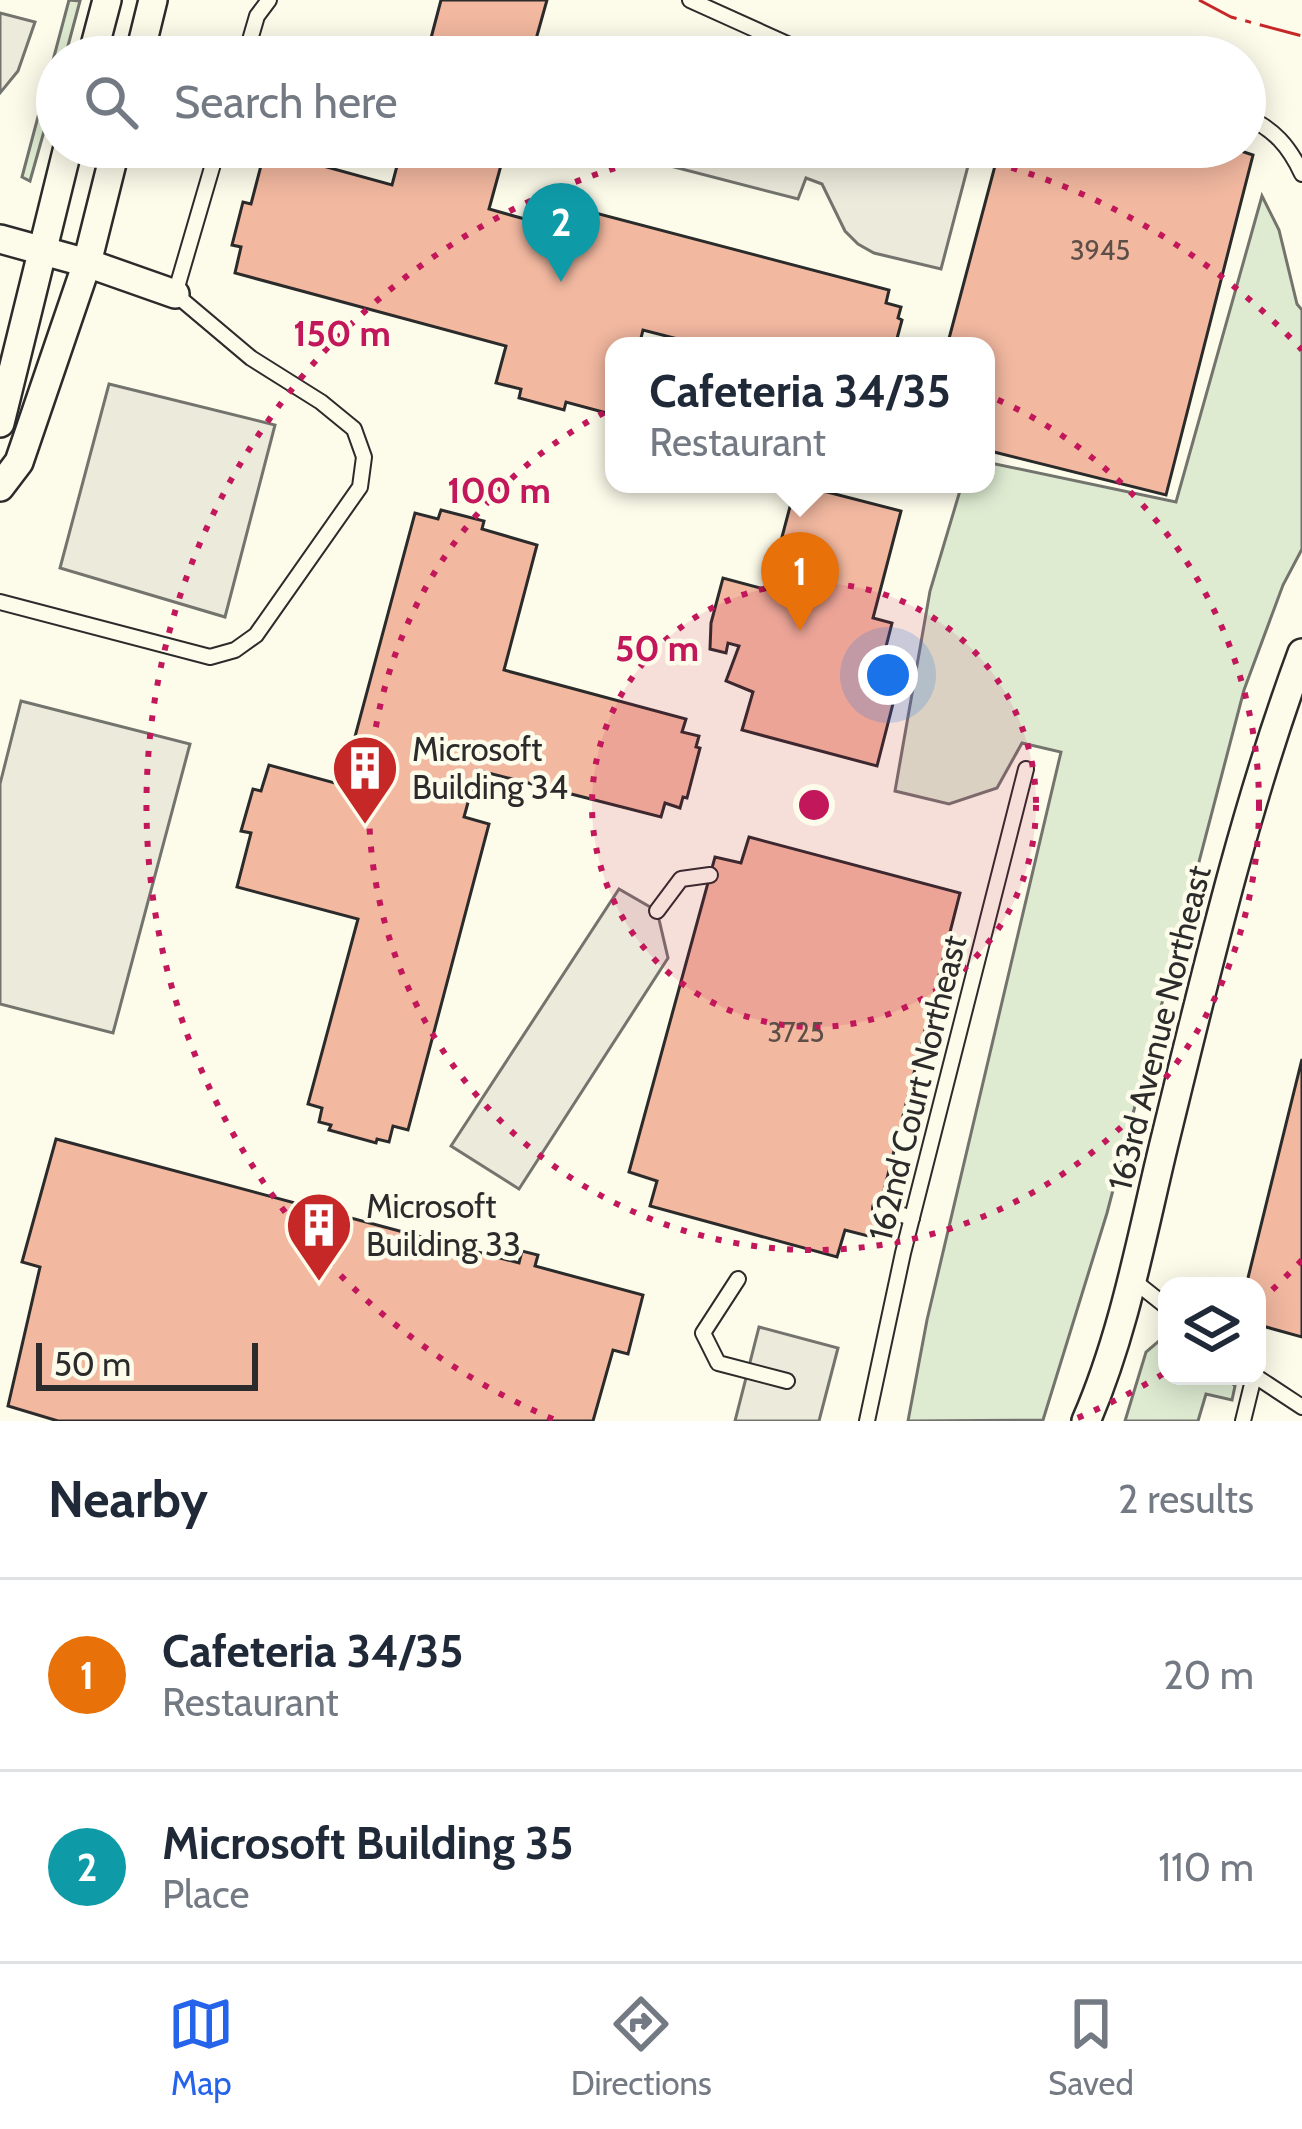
<!DOCTYPE html>
<html lang="en">
<head>
<meta charset="utf-8">
<style>
	:root { --surface:#fff; --page:#f6f6f7; --text:#1f2937; --muted:#747a83; --line:#e0e1e3; --accent:#2563eb }
	body { margin:0; font-family:Cabin,sans-serif; background:var(--page); color:var(--text) }
	.controls { position:absolute; right:36px; bottom:36px; display:grid; overflow:hidden; border-radius:24px; box-shadow:0 6px 30px #0003 }
	.controls button { width:108px; height:108px; display:grid; place-items:center; padding:0; border:0; border-bottom:3px solid var(--line); background:var(--surface); color:var(--text); font:60px sans-serif }
	.scale { position:absolute; left:36px; bottom:30px; width:222px; box-sizing:border-box; padding-left:12px; border:6px solid #2b2b2b; border-top:0; font-size:33px; line-height:42px; white-space:nowrap; color:#2b2b2b; -webkit-text-stroke:9px #fdfbea; paint-order:stroke }
	.you { position:absolute; left:888px; top:675px; width:42px; height:42px; margin:-30px; border:9px solid #fff; border-radius:50%; background:#1a73e8; box-shadow:0 0 0 18px #1a73e833 }
	.badge { display:grid; place-items:center; width:78px; height:78px; border-radius:50%; background:var(--accent); color:#fff; font-size:39px; font-weight:700 }
	.pin { position:absolute; translate:-50% -99px; filter:drop-shadow(0 3px 6px #0008) }
	.pin::after { content:''; position:absolute; top:63px; width:42px; height:36px; background:inherit; clip-path:polygon(0 0,100% 0,50% 100%) }
	.popup { position:absolute; left:605px; top:337px; width:390px; height:156px; box-sizing:border-box; display:grid; place-content:center; border-radius:24px; background:var(--surface); filter:drop-shadow(0 3px 9px #0005); font-size:39px; white-space:nowrap; color:var(--muted) }
	.popup b { font-size:45px; color:var(--text) }
	.popup::after { content:''; position:absolute; left:50%; top:100%; margin-left:-24px; border:24px solid transparent; border-top-color:var(--surface) }
	.list { margin:0; padding:0; list-style:none }
	h2 { display:flex; justify-content:space-between; align-items:center; height:156px; margin:0; padding:0 48px; font-size:51px }
	h2 small { font-size:39px; font-weight:400; color:var(--muted) }
	.list li { display:grid; grid-template-columns:78px 1fr auto; gap:36px; align-items:center; box-sizing:border-box; height:192px; padding:0 48px; border-top:3px solid var(--line) }
	.list b { display:block; font-size:45px; white-space:nowrap }
	.list p { margin:0; font-size:39px; white-space:nowrap; color:var(--muted) }
	.list em { font-size:39px; font-style:normal; color:var(--muted) }
	.icon { flex:none; width:66px; height:66px; fill:none; stroke:currentColor; stroke-width:2; stroke-linecap:round; stroke-linejoin:round }
	.map { position:relative; flex:none; width:1302px; height:1421px; overflow:hidden }
	.search { position:absolute; background:var(--surface); box-shadow:0 6px 30px #0003; left:36px; right:36px; top:36px; height:132px; display:flex; align-items:center; gap:30px; box-sizing:border-box; padding:0 42px; border-radius:66px; color:var(--muted); font-size:45px }
	.sheet { height:540px; background:var(--surface) }
	nav { display:flex; justify-content:space-around; align-items:center; box-sizing:border-box; height:168px; border-top:3px solid var(--line); background:var(--surface); font-size:33px; color:var(--muted) }
	nav a { display:grid; justify-items:center; gap:6px }
	nav .on { color:var(--accent) }
	.map>svg:first-child { display:block }
	.green { fill:#deebd1; stroke:#74746e; stroke-width:3 }
	.parking { fill:#eceadb; stroke:#74746e; stroke-width:3 }
	.building { fill:#f2b8a0; stroke:#2b2b2b; stroke-width:3 }
	.lines { fill:none; stroke-linecap:round; stroke-linejoin:round }
	.lane-casing { stroke:#2b2b2b; stroke-width:18 }
	.street-casing { stroke:#2b2b2b; stroke-width:32 }
	.lane { stroke:#fdfbea; stroke-width:14 }
	.street { stroke:#fdfbea; stroke-width:27 }
	.power { stroke:#c62828; stroke-width:3; stroke-dasharray:42 9 6 9; stroke-linecap:butt }
	.ring { fill:none; stroke:#c2185b; stroke-width:6; stroke-dasharray:6 12 }
	.labels { text-anchor:middle; stroke-width:9; stroke-linejoin:round; paint-order:stroke }
	.number-label { font-size:27px; fill:#5d4e48 }
	.poi-label { font-size:33px; fill:#2b2b2b; stroke:#fdfbea; text-anchor:start }
	.street-label { font-size:33px; fill:#2b2b2b; stroke:#fdfbea }
	.centre { fill:#c2185b; stroke:#fdfbea; stroke-width:6 }
	.ring-label { font-size:36px; text-anchor:middle; font-weight:bold; fill:#c2185b; stroke:#fdfbea; stroke-width:9; stroke-linejoin:round; paint-order:stroke }
</style>
</head>
<body>
<div class="map">
<svg width="1302" height="1421" viewBox="0 0 1302 1421">
	<rect width="100%" height="100%" fill="#fdfbea"/>
	<!-- green -->
	<g class="green">
		<path d="M 69,0 L 80,1 L 65,57 L 57,57 L 57,85 L 30,181 L 22,177 Z"/>
		<path d="M 1262,196 L 1279,230 L 1297,304 L 1302,310 L 1302,549 L 1283,585 L 1244,690 L 1107,1213 L 1043,1420 L 908,1421 L 927,1320 L 1061,752 L 1022,743 L 997,788 L 949,804 L 895,791 L 930,591 L 962,484 L 986,484 L 986,462 L 1176,502 Z"/>
		<path d="M 1167,1334 L 1167,1376 L 1224,1376 L 1235,1386 L 1232,1400 L 1206,1394 L 1198,1421 L 1125,1421 L 1146,1352 Z"/>
	</g>
	<!-- parking -->
	<g class="parking">
		<path d="M 0,13 L 35,22 L 18,71 L 0,93 Z"/>
		<path d="M 597,147 L 973,147 L 941,269 L 874,253 L 858,244 L 845,231 L 822,184 L 806,178 L 798,199 Z"/>
		<path d="M 109,384 L 275,425 L 225,617 L 60,568 Z"/>
		<path d="M 21,701 L 190,744 L 113,1033 L 0,1004 L 0,784 Z"/>
		<path d="M 619,889 L 657,911 L 668,958 L 519,1189 L 451,1146 Z"/>
		<path d="M 759,1327 L 838,1348 L 819,1421 L 735,1421 Z"/>
	</g>
	<!-- building -->
	<g class="building">
		<path d="M 441,0 L 547,0 L 531,57 L 426,57 Z"/>
		<path d="M 402,147 L 506,147 L 489,209 L 539,223 L 546,200 L 889,290 L 886,303 L 901,307 L 898,318 L 902,320 L 895,346 L 705,346 L 643,330 L 639,346 L 614,346 L 614,415 L 566,402 L 564,410 L 519,398 L 521,389 L 496,383 L 506,346 L 235,273 L 241,247 L 232,245 L 243,202 L 251,204 L 265,150 L 392,185 Z"/>
		<path d="M 1000,147 L 1130,147 L 1164,156 L 1167,147 L 1229,147 L 1253,155 L 1166,495 L 986,450 L 986,346 L 947,346 Z"/>
		<path d="M 796,484 L 901,511 L 873,618 L 892,623 L 878,678 L 898,684 L 877,766 L 742,730 L 753,692 L 726,681 L 739,646 L 728,643 L 726,653 L 710,649 L 711,623 L 723,578 L 768,590 Z"/>
		<path d="M 441,510 L 484,521 L 482,529 L 537,545 L 504,670 L 686,719 L 682,732 L 699,736 L 696,747 L 700,748 L 687,798 L 683,797 L 680,808 L 665,803 L 661,817 L 477,770 L 464,817 L 489,824 L 408,1130 L 393,1126 L 389,1142 L 377,1139 L 376,1143 L 329,1130 L 331,1125 L 319,1122 L 322,1108 L 308,1104 L 358,919 L 237,887 L 251,833 L 241,831 L 253,789 L 261,791 L 269,765 L 342,785 L 415,513 L 438,519 Z"/>
		<path d="M 749,837 L 960,893 L 872,1237 L 845,1230 L 837,1257 L 650,1206 L 657,1181 L 629,1172 L 715,857 L 741,863 Z"/>
		<path d="M 1302,1059 L 1302,1337 L 1259,1325 L 1257,1286 L 1246,1286 Z"/>
		<path d="M 56,1139 L 519,1263 L 522,1251 L 538,1255 L 535,1266 L 643,1295 L 628,1354 L 613,1350 L 593,1421 L 58,1421 L 8,1406 L 40,1267 L 22,1262 Z"/>
	</g>
	<g class="lines">
		<!-- lane casing -->
		<g class="lane-casing">
			<g id="lane">
				<path d="M 690,0 L 816,57"/>
				<path d="M 245,57 L 257,16 L 269,0"/>
				<path d="M 1245,116 C 1274,129 1289,146 1302,174"/>
				<path d="M 0,602 L 210,657 L 235,650 L 256,635 L 360,487 L 364,457 L 354,429 L 321,402 L 251,358 L 175,294 L 218,147"/>
				<path d="M 657,911 L 681,879 L 710,875"/>
				<path d="M 880,1208 L 912,1218"/>
				<path d="M 738,1279 L 703,1333 L 718,1363 L 787,1381"/>
				<path d="M 1133,1280 L 1167,1307"/>
				<path d="M 1255,1376 L 1302,1407"/>
				<path d="M 867,1421 L 903,1253 L 1026,769"/>
				<path d="M 1243,1421 L 1254,1376"/>
			</g>
		</g>
		<!-- street casing -->
		<g class="street-casing">
			<g id="street">
				<path d="M 92,57 L 107,0"/>
				<path d="M 139,57 L 153,0"/>
				<path d="M 0,239 L 87,263 L 175,294"/>
				<path d="M 0,423 L 68,147"/>
				<path d="M 0,487 L 19,462 L 87,263 L 116,147"/>
				<path d="M 1086,1421 C 1124,1334 1141,1239 1163,1148 C 1204,982 1243,812 1302,653"/>
			</g>
		</g>
		<!-- lane -->
		<use href="#lane" class="lane"/>
		<!-- street -->
		<use href="#street" class="street"/>
		<!-- power -->
		<path class="power" d="M 1199,0 L 1231,17 L 1302,36"/>
	</g>
	<!-- distance rings -->
	<circle cx="814" cy="805" r="222" fill="#c2185b" fill-opacity=".12"/>
	<g class="ring">
		<circle cx="814" cy="805" r="222"/>
		<circle cx="814" cy="805" r="445"/>
		<path d="M1302 1260A667 667 0 0 1 1260 1301M1163 1374A667 667 0 0 1 1075 1419M553 1419A667 667 0 0 1 704 147M924 147A667 667 0 0 1 1302 350"/>
	</g>
	<!-- icons -->
	<defs>
		<g id="building-pin" transform="scale(3.45)"><path d="M0 17L-7.5 6A9.5 9.5 0 1 1 7.5 6Z" fill="#c62828" stroke="#fdfbea"/><path d="M-4-6H4V6H1V3H-1V6H-4ZM-2.5-4.3h1.7v1.8h-1.7ZM.8-4.3h1.7v1.8H.8ZM-2.5-1h1.7V.8h-1.7ZM.8-1h1.7V.8H.8Z" fill="#fff"/></g>
	</defs>
	<g fill-rule="evenodd">
		<use href="#building-pin" x="365" y="768"/>
		<use href="#building-pin" x="319" y="1225"/>
	</g>
	<g class="labels">
		<!-- number labels -->
		<g class="number-label">
			<text x="1100" y="260">3945</text>
			<text x="796" y="1042">3725</text>
		</g>
		<!-- poi labels -->
		<g class="poi-label">
			<text x="412" y="761">Microsoft<tspan x="412" dy="38">Building 34</tspan></text>
			<text x="366" y="1218">Microsoft<tspan x="366" dy="38">Building 33</tspan></text>
		</g>
		<!-- street labels -->
		<g class="street-label">
			<text transform="translate(1159 1028) rotate(-76)" y="12">163rd Avenue Northeast</text>
			<text transform="translate(917 1088) rotate(-76)" y="12">162nd Court Northeast</text>
		</g>
	</g>
	<circle cx="814" cy="805" r="18" class="centre"/>
	<g class="ring-label">
		<text x="342" y="346">150 m</text>
		<text x="499" y="503">100 m</text>
		<text x="657" y="661">50 m</text>
	</g>
</svg>
<div class="controls">
<button><svg class="icon" aria-label="layers" viewBox="0 0 24 24"><path d="M12 4l9 5-9 5-9-5zM3 14l9 5 9-5"/></svg></button>
</div>
<div class="scale">50 m</div>
<div class="you"></div>
<div class="pin badge" style="left:800px;top:631px;background:#e8710a">1</div>
<div class="popup"><b>Cafeteria 34/35</b>Restaurant</div>
<div class="pin badge" style="left:561px;top:282px;background:#0f9aa8">2</div>
<div class="search"><svg class="icon" aria-label="search" viewBox="0 0 24 24"><circle cx="10" cy="10" r="6"/><path d="M15 15l6 6"/></svg>Search here</div>
</div>
<section class="sheet">
<h2>Nearby<small>2 results</small></h2>
<ul class="list">
<li><span class="badge" style="background:#e8710a">1</span><div><b>Cafeteria 34/35</b><p>Restaurant</p></div><em>20 m</em></li>
<li><span class="badge" style="background:#0f9aa8">2</span><div><b>Microsoft Building 35</b><p>Place</p></div><em>110 m</em></li>
</ul>
</section>
<nav>
<a class="on"><svg class="icon" aria-label="map" viewBox="0 0 24 24"><path d="M3 6l6-2 6 2 6-2v14l-6 2-6-2-6 2zM9 4v14M15 6v14"/></svg>Map</a>
<a><svg class="icon" aria-label="directions" viewBox="0 0 24 24"><path d="M12 3l9 9-9 9-9-9zM9 14v-3h6M13 9l2 2-2 2"/></svg>Directions</a>
<a><svg class="icon" aria-label="saved" viewBox="0 0 24 24"><path d="M7 4h10v16l-5-4-5 4z"/></svg>Saved</a>
</nav>
</body>
</html>
